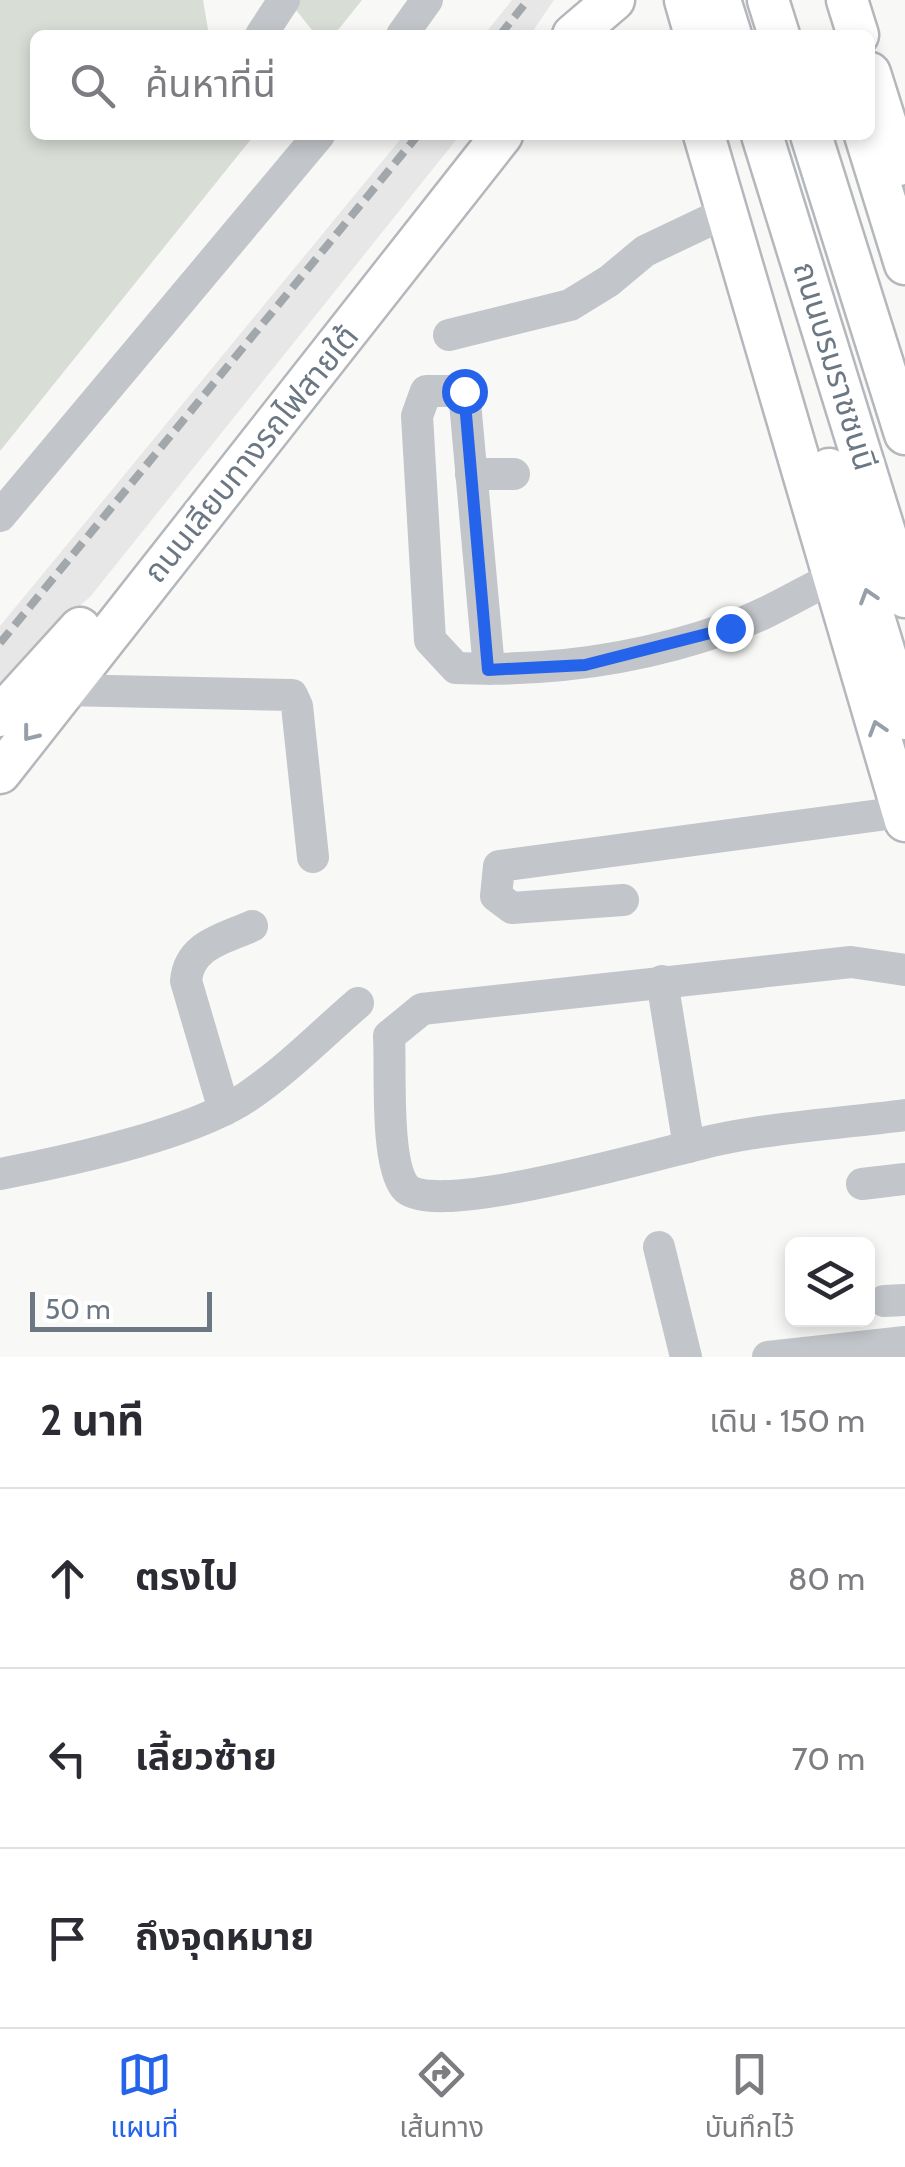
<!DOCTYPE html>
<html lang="th">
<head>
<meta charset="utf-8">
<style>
	:root { --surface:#fff; --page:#f2f2f3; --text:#2b2b33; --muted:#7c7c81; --line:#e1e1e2; --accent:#2563eb }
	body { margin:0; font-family:Cabin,"Noto Sans Thai",sans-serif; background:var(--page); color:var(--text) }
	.controls { position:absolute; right:30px; bottom:30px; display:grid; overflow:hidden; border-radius:15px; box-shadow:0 5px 15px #0003 }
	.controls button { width:90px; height:90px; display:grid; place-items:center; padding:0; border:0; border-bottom:2px solid var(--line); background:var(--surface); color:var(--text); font:50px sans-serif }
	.scale { position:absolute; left:30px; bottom:25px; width:182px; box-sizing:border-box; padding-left:10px; border:5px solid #6b7783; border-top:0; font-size:28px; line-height:35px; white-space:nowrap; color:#6b7783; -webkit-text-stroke:8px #fff; paint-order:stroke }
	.stop { position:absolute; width:30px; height:30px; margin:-22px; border:8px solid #2563eb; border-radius:50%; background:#fff }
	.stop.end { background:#2563eb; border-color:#fff; box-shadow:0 2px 10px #0008 }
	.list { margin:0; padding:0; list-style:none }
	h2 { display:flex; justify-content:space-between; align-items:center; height:130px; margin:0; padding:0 40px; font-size:42px }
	h2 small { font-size:32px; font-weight:400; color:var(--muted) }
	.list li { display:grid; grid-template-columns:65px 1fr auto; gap:30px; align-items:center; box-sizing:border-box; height:180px; padding:0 40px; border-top:2px solid var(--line) }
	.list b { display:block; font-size:38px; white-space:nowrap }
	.list em { font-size:32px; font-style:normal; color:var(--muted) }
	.icon { flex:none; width:55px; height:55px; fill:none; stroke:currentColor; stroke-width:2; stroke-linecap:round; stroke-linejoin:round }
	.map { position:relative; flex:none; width:905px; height:1357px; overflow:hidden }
	.search { position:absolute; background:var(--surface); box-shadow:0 5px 15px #0003; left:30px; right:30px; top:30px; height:110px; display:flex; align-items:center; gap:25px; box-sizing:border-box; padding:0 35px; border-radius:15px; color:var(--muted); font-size:38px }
	.sheet { height:670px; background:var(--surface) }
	nav { display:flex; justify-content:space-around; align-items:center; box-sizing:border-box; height:140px; border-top:2px solid var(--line); background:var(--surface); font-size:28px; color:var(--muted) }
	nav a { display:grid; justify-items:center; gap:5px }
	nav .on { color:var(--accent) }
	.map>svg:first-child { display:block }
	.built { fill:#e6e7e6 }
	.green { fill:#d8ddd6 }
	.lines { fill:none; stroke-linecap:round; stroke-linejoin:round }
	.major-casing { stroke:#b4b7bb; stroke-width:45 }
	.minor { stroke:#c2c5c9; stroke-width:32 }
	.major { stroke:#fff; stroke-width:40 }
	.rail { stroke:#a2a7ac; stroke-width:8; stroke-dasharray:15 8; stroke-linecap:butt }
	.oneway { stroke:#97a0a8 }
	.route { stroke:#2563eb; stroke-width:12 }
	.labels { text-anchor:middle; stroke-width:10; stroke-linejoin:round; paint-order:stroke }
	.street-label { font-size:32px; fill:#6b7783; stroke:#fff }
</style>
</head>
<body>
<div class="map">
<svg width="905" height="1357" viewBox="0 0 905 1357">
	<rect width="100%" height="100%" fill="#f8f8f6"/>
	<!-- built -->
	<g class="built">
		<path d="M 512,0 L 554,0 L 530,35 L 484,35 Z"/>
		<path d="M 404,135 L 460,135 L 90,597 L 63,620 L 0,692 L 0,626 Z"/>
	</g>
	<!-- green -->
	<g class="green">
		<path d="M 0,0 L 203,0 L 209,35 L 35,35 L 35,135 L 252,138 L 0,451 Z"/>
		<path d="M 288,0 L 362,0 L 334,35 L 316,35 Z"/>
	</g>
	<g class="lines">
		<!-- major casing -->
		<g class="major-casing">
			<g id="major">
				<path d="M 685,0 L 695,35"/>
				<path d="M 720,0 L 731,35"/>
				<path d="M 768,0 L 779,35"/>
				<path d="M 847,0 L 858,35"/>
				<path d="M 573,35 L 614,0"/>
				<path d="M 870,73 L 899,165"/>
				<path d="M 704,135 L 905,821"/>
				<path d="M 762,135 L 905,597"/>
				<path d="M 811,135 L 905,434"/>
				<path d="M 865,135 L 905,264"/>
				<path d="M 829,469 L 905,719"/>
				<path d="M 0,716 L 80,628"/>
				<path d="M 0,773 L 502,135"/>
			</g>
		</g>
		<!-- minor -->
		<g class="minor">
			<path d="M 261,35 L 284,0"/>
			<path d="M 402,35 L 427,0"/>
			<path d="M 449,335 L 570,305 L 609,281 L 645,251 L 727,212"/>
			<path d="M 471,474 L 514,474"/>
			<path d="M 0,516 L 319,135"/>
			<path d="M 489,669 L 464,391 L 426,391 L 417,416 L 430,640 L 456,668 C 549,672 641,659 728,628 C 764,616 798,595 832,578"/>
			<path d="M 64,690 L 292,695 L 297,706 L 313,857"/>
			<path d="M 623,900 L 512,908 L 496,896 L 499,866 L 902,812"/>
			<path d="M 905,970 L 851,962 L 422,1009 L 389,1036 C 391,1070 385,1162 405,1187 C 431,1221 670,1150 716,1140 C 777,1127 843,1123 905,1115"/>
			<path d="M 662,981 L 689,1147"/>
			<path d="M 224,1110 L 186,981 C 189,945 223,939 252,926"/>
			<path d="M 0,1174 C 68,1161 191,1134 247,1097 C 287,1070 322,1034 358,1003"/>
			<path d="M 862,1184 L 905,1179"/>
			<path d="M 659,1247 L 686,1357"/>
			<path d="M 884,1301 L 905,1300"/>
			<path d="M 768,1357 L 905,1342"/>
		</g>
		<!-- major -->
		<use href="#major" class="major"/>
		<!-- rail -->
		<g class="rail">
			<path d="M 500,35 L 528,0"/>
			<path d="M 0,643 L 418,135"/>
		</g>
	</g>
	<!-- one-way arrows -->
	<defs><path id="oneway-chevron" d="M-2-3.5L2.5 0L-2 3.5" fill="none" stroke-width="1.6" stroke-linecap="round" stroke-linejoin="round" transform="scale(2.5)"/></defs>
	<g class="oneway">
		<use href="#oneway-chevron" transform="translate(868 596) rotate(-107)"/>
		<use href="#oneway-chevron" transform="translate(877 728) rotate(-107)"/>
		<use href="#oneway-chevron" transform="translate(30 734) rotate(128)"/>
	</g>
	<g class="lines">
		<!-- route -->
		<path class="route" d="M 464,391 L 488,670 L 585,665 L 730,628"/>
	</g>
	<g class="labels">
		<!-- street labels -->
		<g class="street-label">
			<text transform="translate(835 366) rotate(73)" y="11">ถนนบรมราชชนนี</text>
			<text transform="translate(251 454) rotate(-51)" y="11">ถนนเลียบทางรถไฟสายใต้</text>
		</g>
	</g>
</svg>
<div class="controls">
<button><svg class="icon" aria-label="layers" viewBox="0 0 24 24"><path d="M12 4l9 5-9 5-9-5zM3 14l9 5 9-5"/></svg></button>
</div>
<div class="scale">50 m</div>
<div class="stop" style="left:464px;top:391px"></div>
<div class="stop end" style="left:730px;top:628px"></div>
<div class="search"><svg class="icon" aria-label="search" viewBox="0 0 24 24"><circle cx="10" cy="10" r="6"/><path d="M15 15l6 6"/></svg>ค้นหาที่นี่</div>
</div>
<section class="sheet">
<h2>2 นาที<small>เดิน · 150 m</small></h2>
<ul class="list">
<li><svg class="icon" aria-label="ahead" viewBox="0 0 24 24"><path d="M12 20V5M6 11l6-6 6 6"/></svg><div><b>ตรงไป</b></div><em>80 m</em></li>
<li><svg class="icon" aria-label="left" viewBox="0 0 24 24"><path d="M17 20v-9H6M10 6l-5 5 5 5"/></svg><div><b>เลี้ยวซ้าย</b></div><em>70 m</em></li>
<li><svg class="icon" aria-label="arrive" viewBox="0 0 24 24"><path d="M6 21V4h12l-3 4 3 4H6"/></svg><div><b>ถึงจุดหมาย</b></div></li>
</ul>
</section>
<nav>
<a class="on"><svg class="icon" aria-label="map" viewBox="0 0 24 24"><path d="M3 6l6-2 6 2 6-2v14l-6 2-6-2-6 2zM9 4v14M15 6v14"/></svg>แผนที่</a>
<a><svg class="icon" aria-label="directions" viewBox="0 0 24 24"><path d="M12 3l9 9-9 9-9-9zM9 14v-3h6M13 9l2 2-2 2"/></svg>เส้นทาง</a>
<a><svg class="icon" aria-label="saved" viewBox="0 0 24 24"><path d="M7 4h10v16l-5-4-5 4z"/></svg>บันทึกไว้</a>
</nav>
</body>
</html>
